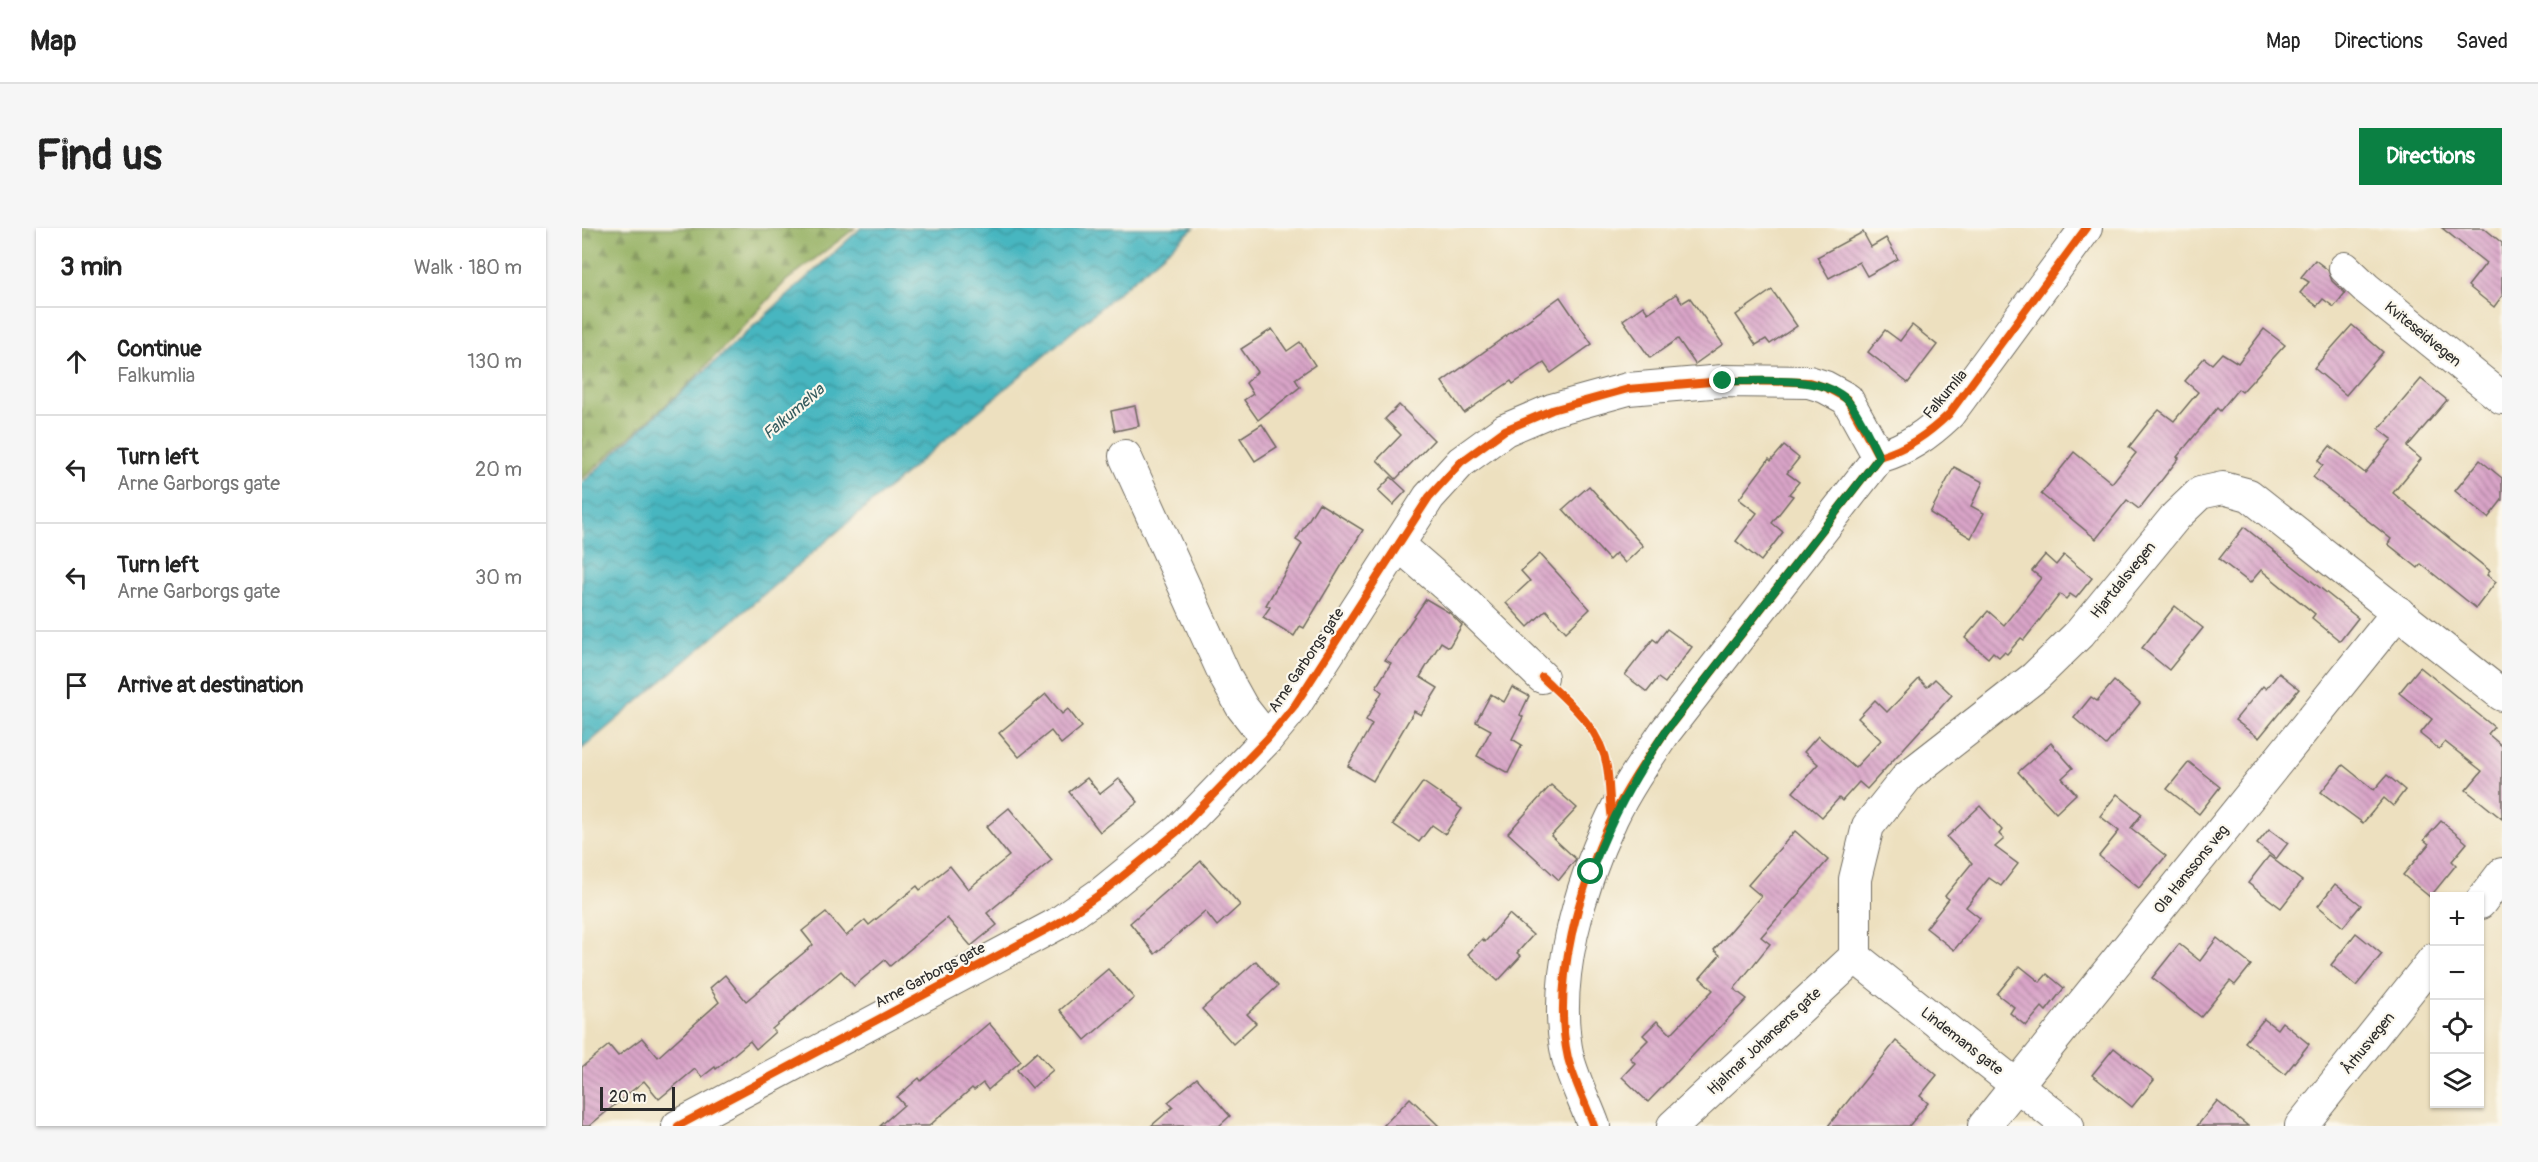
<!DOCTYPE html>
<html lang="en">
<head>
<meta charset="utf-8">
<style>
	:root { --surface:#fff; --page:#f6f6f6; --text:#222; --muted:#767676; --line:#e0e0e0; --accent:#0b8043 }
	body { margin:0; font-family:Pangolin,sans-serif; background:var(--page); color:var(--text) }
	.controls { position:absolute; right:18px; bottom:18px; display:grid; overflow:hidden; border-radius:0px; box-shadow:0 2px 4px #0004 }
	.controls button { width:54px; height:54px; display:grid; place-items:center; padding:0; border:0; border-bottom:2px solid var(--line); background:var(--surface); color:var(--text); font:30px sans-serif }
	.scale { position:absolute; left:18px; bottom:15px; width:75px; box-sizing:border-box; padding-left:6px; border:3px solid #2b2b2b; border-top:0; font-size:16px; line-height:21px; white-space:nowrap; color:#2b2b2b; -webkit-text-stroke:4px #fbf7ec; paint-order:stroke }
	.stop { position:absolute; width:18px; height:18px; margin:-14px; border:4px solid #0b8043; border-radius:50%; background:#fff }
	.stop.end { background:#0b8043; border-color:#fff; box-shadow:0 2px 6px #0008 }
	.list { margin:0; padding:0; list-style:none }
	h2 { display:flex; justify-content:space-between; align-items:center; height:78px; margin:0; padding:0 24px; font-size:26px }
	h2 small { font-size:20px; font-weight:400; color:var(--muted) }
	.list li { display:grid; grid-template-columns:39px 1fr auto; gap:18px; align-items:center; box-sizing:border-box; height:108px; padding:0 24px; border-top:2px solid var(--line) }
	.list b { display:block; font-size:22px; white-space:nowrap }
	.list p { margin:0; font-size:20px; white-space:nowrap; color:var(--muted) }
	.list em { font-size:20px; font-style:normal; color:var(--muted) }
	.icon { flex:none; width:33px; height:33px; fill:none; stroke:currentColor; stroke-width:2; stroke-linecap:round; stroke-linejoin:round }
	.map { position:relative; flex:none; width:1920px; height:898px; overflow:hidden; border-radius:0px }
	header { display:flex; align-items:center; gap:36px; box-sizing:border-box; height:84px; padding:0 30px; background:var(--surface); border-bottom:2px solid var(--line) }
	header strong { font-size:28px }
	nav { display:flex; gap:33px; margin-inline-start:auto; font-size:21px }
	.intro { display:flex; align-items:center; justify-content:space-between; box-sizing:border-box; height:144px; padding:0 36px }
	h1 { margin:0; font-size:42px }
	.button { padding:15px 27px; border-radius:0px; background:var(--accent); color:#fff; font-size:21px; font-weight:700 }
	main { display:flex; gap:36px; padding:0 36px }
	aside { flex:1; background:var(--surface); border-radius:0px; box-shadow:0 2px 4px #0004 }
	.map>svg:first-child { display:block }
	.forest { fill:url(#forest-firs); stroke:#606e46; stroke-width:1.5 }
	.water { fill:url(#water-waves); stroke:#397076; stroke-width:1.5 }
	.building { fill:url(#building-back-hatch) }
	.lines { fill:none; stroke-linecap:round; stroke-linejoin:round }
	.minor-casing { stroke:#6f6a5f; stroke-width:34 }
	.minor { stroke:#fff; stroke-width:32 }
	.cycleway-casing { stroke:#fbf7ec; stroke-width:11 }
	.cycleway { stroke:#e8590c; stroke-width:8 }
	.route { stroke:#0b8043; stroke-width:8 }
	.labels { text-anchor:middle; stroke-width:4.5; stroke-linejoin:round; paint-order:stroke }
	.street-label { font-size:15px; fill:#2b2b2b; stroke:#fbf7ec }
	.water-label { font-size:16px; font-style:italic; fill:#355c5f; stroke:#fbf7ec }
</style>
</head>
<body>
<header>
<strong>Map</strong>
<nav><a>Map</a><a>Directions</a><a>Saved</a></nav>
</header>
<div class="intro"><h1>Find us</h1><a class="button">Directions</a></div>
<main>
<aside>
<h2>3 min<small>Walk · 180 m</small></h2>
<ul class="list">
<li><svg class="icon" aria-label="ahead" viewBox="0 0 24 24"><path d="M12 20V5M6 11l6-6 6 6"/></svg><div><b>Continue</b><p>Falkumlia</p></div><em>130 m</em></li>
<li><svg class="icon" aria-label="left" viewBox="0 0 24 24"><path d="M17 20v-9H6M10 6l-5 5 5 5"/></svg><div><b>Turn left</b><p>Arne Garborgs gate</p></div><em>20 m</em></li>
<li><svg class="icon" aria-label="left" viewBox="0 0 24 24"><path d="M17 20v-9H6M10 6l-5 5 5 5"/></svg><div><b>Turn left</b><p>Arne Garborgs gate</p></div><em>30 m</em></li>
<li><svg class="icon" aria-label="arrive" viewBox="0 0 24 24"><path d="M6 21V4h12l-3 4 3 4H6"/></svg><div><b>Arrive at destination</b></div></li>
</ul>
</aside>
<div class="map">
<svg width="1920" height="898" viewBox="0 0 1920 898">
	<defs>
		<pattern id="forest-firs" width="22" height="20" patternUnits="userSpaceOnUse" patternTransform="scale(1.5)"><rect width="22" height="20" fill="#94b062"/><path d="M5 1l3.5 6h-7zM16 11l3.5 6h-7z" fill="#798f51"/></pattern>
		<pattern id="water-waves" width="16" height="10" patternUnits="userSpaceOnUse" patternTransform="scale(1.5)"><rect width="16" height="10" fill="#47b6c0"/><path d="M0 5q4-4 8 0t8 0" fill="none" stroke="#3b949c"/></pattern>
		<pattern id="building-back-hatch" width="6" height="6" patternUnits="userSpaceOnUse" patternTransform="scale(1.5)"><rect width="6" height="6" fill="#d9a4c8"/><path d="M-1 5l2 2M0 0l6 6M5-1l2 2" fill="none" stroke="#b086a3"/></pattern>
	</defs>
	<rect width="100%" height="100%" fill="#fbf7ec"/>
	<filter id="ink" filterUnits="userSpaceOnUse"><feTurbulence type="fractalNoise" baseFrequency=".0167" numOctaves="2"/><feDisplacementMap in="SourceGraphic" scale="12" xChannelSelector="R" yChannelSelector="G"/><feConvolveMatrix kernelMatrix="1 2 1 2 8 2 1 2 1" color-interpolation-filters="sRGB"/></filter>
	<filter id="wash" filterUnits="userSpaceOnUse"><feTurbulence type="fractalNoise" baseFrequency=".008" numOctaves="4" result="noise"/><feDisplacementMap in="SourceGraphic" scale="24" xChannelSelector="R" yChannelSelector="G"/><feGaussianBlur stdDeviation="1.35" result="paint"/><feColorMatrix in="noise" values="0 0 0 0 0 0 0 0 0 0 0 0 0 0 0 0 0 1.4 0 .05"/><feComposite in="paint" operator="in"/></filter>
	<g filter="url(#wash)">
		<rect width="100%" height="100%" fill="#ede0bf"/>
		<!-- forest -->
		<path class="forest" d="M 0,0 L 273,0 L 204,53 L 103,160 L 0,251 Z"/>
		<!-- water -->
		<path class="water" d="M 279,0 L 612,0 L 0,521 L 0,255 Z"/>
		<g id="blocks">
			<!-- building -->
			<g class="building">
				<path d="M 1860,0 L 1902,0 L 1920,15 L 1920,68 L 1912,79 L 1886,58 L 1904,35 Z"/>
				<path d="M 1281,4 L 1289,19 L 1304,10 L 1316,31 L 1285,48 L 1277,34 L 1247,50 L 1235,29 Z"/>
				<path d="M 1733,32 L 1746,42 L 1750,53 L 1763,65 L 1752,79 L 1741,71 L 1735,78 L 1718,65 L 1727,54 L 1719,49 Z"/>
				<path d="M 1190,62 L 1215,98 L 1188,116 L 1184,111 L 1174,117 L 1154,87 Z"/>
				<path d="M 1094,66 L 1100,75 L 1108,70 L 1141,116 L 1113,136 L 1096,111 L 1068,130 L 1041,92 L 1061,78 L 1066,85 Z"/>
				<path d="M 978,69 L 1010,116 L 969,145 L 962,135 L 931,156 L 929,153 L 882,185 L 860,154 Z"/>
				<path d="M 1330,97 L 1355,117 L 1326,155 L 1286,124 L 1303,102 L 1318,113 Z"/>
				<path d="M 1770,97 L 1801,124 L 1764,167 L 1732,140 Z"/>
				<path d="M 690,101 L 705,123 L 718,114 L 733,137 L 713,151 L 718,159 L 676,192 L 662,172 L 671,166 L 664,155 L 675,144 L 659,121 Z"/>
				<path d="M 1682,101 L 1703,117 L 1660,164 L 1656,161 L 1638,183 L 1635,180 L 1595,229 L 1597,230 L 1557,281 L 1545,272 L 1514,311 L 1459,266 L 1492,224 L 1530,255 L 1554,225 L 1547,219 L 1568,192 L 1577,182 L 1592,193 L 1616,164 L 1603,153 L 1622,130 L 1630,136 L 1640,125 L 1656,135 Z"/>
				<path d="M 1839,151 L 1865,172 L 1825,219 L 1839,231 L 1811,265 L 1908,343 L 1905,347 L 1914,354 L 1894,380 L 1839,336 L 1836,340 L 1806,316 L 1809,311 L 1731,249 L 1741,237 L 1736,233 L 1748,218 L 1783,245 L 1810,211 L 1797,201 Z"/>
				<path d="M 817,177 L 852,212 L 814,251 L 795,232 L 819,207 L 803,191 Z"/>
				<path d="M 553,178 L 557,198 L 533,203 L 529,183 Z"/>
				<path d="M 680,196 L 695,219 L 673,233 L 658,210 Z"/>
				<path d="M 1202,218 L 1217,230 L 1205,245 L 1217,254 L 1207,266 L 1211,268 L 1190,295 L 1201,304 L 1179,333 L 1154,313 L 1175,285 L 1157,271 L 1187,231 L 1189,233 Z"/>
				<path d="M 1898,232 L 1920,250 L 1920,272 L 1906,290 L 1873,263 Z"/>
				<path d="M 1372,239 L 1401,254 L 1389,278 L 1402,285 L 1389,310 L 1348,285 Z"/>
				<path d="M 809,249 L 824,263 L 811,277 L 796,263 Z"/>
				<path d="M 1007,258 L 1061,318 L 1043,335 L 1034,325 L 1027,332 L 981,281 Z"/>
				<path d="M 737,275 L 781,302 L 722,400 L 718,398 L 712,408 L 681,389 L 688,379 L 684,377 L 720,316 L 714,312 Z"/>
				<path d="M 1662,299 L 1776,390 L 1758,413 L 1730,390 L 1733,386 L 1679,342 L 1668,355 L 1637,331 Z"/>
				<path d="M 958,326 L 1008,381 L 984,404 L 964,382 L 946,399 L 924,375 L 948,353 L 939,343 Z"/>
				<path d="M 1463,327 L 1474,337 L 1482,327 L 1510,350 L 1494,370 L 1488,366 L 1484,371 L 1478,366 L 1442,412 L 1439,410 L 1425,426 L 1422,424 L 1417,429 L 1411,424 L 1406,430 L 1383,410 L 1406,383 L 1422,397 L 1459,350 L 1450,343 Z"/>
				<path d="M 844,371 L 868,385 L 880,397 L 867,419 L 859,414 L 838,449 L 856,460 L 839,487 L 832,483 L 791,553 L 766,538 L 790,496 L 784,492 L 800,464 L 794,459 L 809,435 L 803,432 Z"/>
				<path d="M 1593,378 L 1621,400 L 1587,442 L 1560,420 Z"/>
				<path d="M 1085,401 L 1110,419 L 1083,455 L 1076,450 L 1065,464 L 1043,447 L 1071,411 L 1075,414 Z"/>
				<path d="M 1838,439 L 1912,499 L 1906,506 L 1920,518 L 1920,591 L 1884,562 L 1900,543 L 1863,514 L 1857,521 L 1838,506 L 1850,491 L 1817,465 Z"/>
				<path d="M 1697,445 L 1717,461 L 1677,510 L 1653,492 L 1681,458 L 1684,461 Z"/>
				<path d="M 1337,451 L 1345,459 L 1353,451 L 1370,467 L 1285,561 L 1277,554 L 1260,573 L 1257,570 L 1240,589 L 1211,564 L 1236,536 L 1222,524 L 1236,508 L 1273,540 L 1299,512 L 1276,490 L 1293,472 L 1305,484 Z"/>
				<path d="M 1532,453 L 1558,475 L 1524,517 L 1492,490 L 1509,469 L 1515,473 Z"/>
				<path d="M 930,459 L 947,468 L 938,487 L 941,489 L 930,511 L 940,517 L 926,545 L 895,528 L 909,502 L 894,494 L 909,466 L 922,474 Z"/>
				<path d="M 464,466 L 480,486 L 486,481 L 500,499 L 479,516 L 469,503 L 437,529 L 417,505 Z"/>
				<path d="M 1469,515 L 1491,540 L 1480,550 L 1494,566 L 1474,585 L 1436,544 Z"/>
				<path d="M 1607,534 L 1638,559 L 1617,586 L 1585,561 Z"/>
				<path d="M 1761,537 L 1792,562 L 1805,547 L 1823,562 L 1811,578 L 1802,570 L 1781,595 L 1739,564 Z"/>
				<path d="M 505,550 L 518,566 L 537,551 L 556,574 L 518,604 L 487,564 Z"/>
				<path d="M 841,554 L 880,581 L 863,606 L 850,597 L 837,614 L 811,596 Z"/>
				<path d="M 969,557 L 995,580 L 969,608 L 994,631 L 977,652 L 926,605 Z"/>
				<path d="M 1535,566 L 1560,586 L 1549,600 L 1584,628 L 1557,660 L 1517,628 L 1537,603 L 1518,588 Z"/>
				<path d="M 1398,578 L 1420,602 L 1417,606 L 1422,611 L 1413,619 L 1436,636 L 1419,658 L 1407,650 L 1384,679 L 1398,690 L 1372,722 L 1344,700 L 1367,671 L 1363,668 L 1390,635 L 1365,609 Z"/>
				<path d="M 427,580 L 470,632 L 405,685 L 415,697 L 389,718 L 365,690 L 308,738 L 303,732 L 272,758 L 259,743 L 190,801 L 193,804 L 174,821 L 168,813 L 134,841 L 133,839 L 120,849 L 113,841 L 77,871 L 62,853 L 7,898 L 0,898 L 0,839 L 27,817 L 36,828 L 60,810 L 76,829 L 137,774 L 128,760 L 143,747 L 164,773 L 231,717 L 220,703 L 244,684 L 264,708 L 283,692 L 287,697 L 335,658 L 338,662 L 368,638 L 386,661 L 427,628 L 404,599 Z"/>
				<path d="M 1859,593 L 1885,615 L 1870,633 L 1874,637 L 1848,669 L 1821,647 L 1847,616 L 1842,612 Z"/>
				<path d="M 1687,601 L 1706,615 L 1694,631 L 1675,616 Z"/>
				<path d="M 1213,603 L 1246,632 L 1179,709 L 1188,716 L 1152,761 L 1165,771 L 1066,874 L 1040,849 L 1053,835 L 1048,830 L 1066,812 L 1061,807 L 1075,793 L 1089,806 L 1131,762 L 1118,750 L 1138,727 L 1132,722 L 1179,668 L 1166,657 Z"/>
				<path d="M 1687,628 L 1720,653 L 1699,680 L 1666,655 Z"/>
				<path d="M 619,633 L 658,677 L 635,698 L 623,683 L 573,726 L 548,695 Z"/>
				<path d="M 1753,656 L 1779,677 L 1761,699 L 1736,678 Z"/>
				<path d="M 927,686 L 951,707 L 935,725 L 939,728 L 916,753 L 886,726 L 900,711 L 903,714 Z"/>
				<path d="M 1774,705 L 1800,726 L 1774,758 L 1749,737 Z"/>
				<path d="M 1635,710 L 1669,737 L 1653,757 L 1648,753 L 1619,789 L 1570,750 L 1597,716 L 1618,733 Z"/>
				<path d="M 674,733 L 696,758 L 665,786 L 674,795 L 651,816 L 620,781 Z"/>
				<path d="M 1438,738 L 1458,754 L 1465,746 L 1482,760 L 1464,783 L 1460,779 L 1444,798 L 1428,785 L 1432,779 L 1415,766 Z"/>
				<path d="M 526,741 L 552,770 L 503,812 L 478,782 Z"/>
				<path d="M 1682,791 L 1695,801 L 1700,794 L 1727,816 L 1703,846 L 1663,814 Z"/>
				<path d="M 407,795 L 439,833 L 406,862 L 401,855 L 392,862 L 390,860 L 347,898 L 298,898 L 322,877 L 315,869 L 337,850 L 339,853 Z"/>
				<path d="M 1314,813 L 1355,847 L 1338,868 L 1346,875 L 1327,898 L 1246,898 Z"/>
				<path d="M 1532,820 L 1572,852 L 1550,879 L 1510,847 Z"/>
				<path d="M 455,824 L 471,842 L 450,860 L 435,842 Z"/>
				<path d="M 615,850 L 648,888 L 637,898 L 569,898 L 591,879 L 586,874 Z"/>
				<path d="M 828,870 L 857,898 L 801,898 Z"/>
				<path d="M 1635,873 L 1666,898 L 1615,898 Z"/>
			</g>
		</g>
	</g>
	<g filter="url(#ink)">
		<use href="#blocks" fill-opacity="0" stroke="#6f6a5f" stroke-width="1.5"/>
		<g class="lines">
			<!-- minor casing -->
			<g class="minor-casing">
				<g id="minor">
					<path d="M 1763,40 L 1785,61 L 1920,170"/>
					<path d="M 543,228 L 645,452 L 660,479 L 685,511"/>
					<path d="M 817,317 L 878,370 L 960,449"/>
					<path d="M 1898,675 L 1920,646"/>
					<path d="M 1273,729 L 1273,651 L 1286,598 L 1326,548 L 1453,449 L 1498,405 L 1594,288 L 1618,265 L 1641,260 L 1667,267 L 1920,467"/>
					<path d="M 1273,729 L 1486,898"/>
					<path d="M 96,898 L 475,696 L 521,664 L 596,603 L 685,511 L 713,477 L 847,269 L 879,234 L 923,202 L 970,182 L 1046,161 L 1141,153 L 1227,154 L 1243,159 L 1265,171 L 1297,229"/>
					<path d="M 1012,898 C 1004,876 992,853 986,830 C 969,754 998,658 1030,590 C 1045,559 1064,532 1083,504 L 1297,229 C 1326,220 1345,207 1367,186 L 1504,0"/>
					<path d="M 1091,898 L 1273,729"/>
					<path d="M 1402,898 L 1816,384"/>
					<path d="M 1719,898 L 1852,731"/>
				</g>
			</g>
			<!-- minor -->
			<use href="#minor" class="minor"/>
			<!-- cycleway casing -->
			<g class="cycleway-casing">
				<g id="cycleway">
					<path d="M 960,449 C 986,474 1019,500 1025,539 C 1028,556 1027,573 1030,591"/>
					<path d="M 96,898 L 475,696 L 521,664 L 596,603 L 685,511 L 713,477 L 847,269 L 879,234 L 923,202 L 970,182 L 1046,161 L 1141,153 L 1227,154 L 1243,159 L 1265,171 L 1297,229"/>
					<path d="M 1012,898 C 1004,876 992,853 986,830 C 969,754 998,658 1030,590 C 1045,559 1064,532 1083,504 L 1297,229 C 1326,220 1345,207 1367,186 L 1504,0"/>
				</g>
			</g>
			<!-- cycleway -->
			<use href="#cycleway" class="cycleway"/>
		</g>
	</g>
	<g class="lines" filter="url(#ink)">
		<!-- route -->
		<path class="route" d="M 1009,644 C 1029,592 1051,551 1083,504 L 1297,229 C 1288,211 1279,188 1266,173 C 1243,146 1174,154 1141,153"/>
	</g>
	<g class="labels">
		<!-- street labels -->
		<g class="street-label">
			<text transform="translate(1841 106) rotate(39)" y="5">Kviteseidvegen</text>
			<text transform="translate(1363 166) rotate(-50)" y="5">Falkumlia</text>
			<text transform="translate(1541 352) rotate(-51)" y="5">Hjartdalsvegen</text>
			<text transform="translate(724 432) rotate(-56)" y="5">Arne Garborgs gate</text>
			<text transform="translate(1609 641) rotate(-51)" y="5">Ola Hanssons veg</text>
			<text transform="translate(348 747) rotate(-28)" y="5">Arne Garborgs gate</text>
			<text transform="translate(1182 813) rotate(-43)" y="5">Hjalmar Johansens gate</text>
			<text transform="translate(1380 813) rotate(38)" y="5">Lindemans gate</text>
			<text transform="translate(1786 815) rotate(-51)" y="5">Århusvegen</text>
		</g>
		<!-- water labels -->
		<g class="water-label">
			<text transform="translate(211 183) rotate(-41)" y="6">Falkumelva</text>
		</g>
	</g>
</svg>
<div class="controls">
<button>+</button>
<button>−</button>
<button><svg class="icon" aria-label="locate" viewBox="0 0 24 24"><circle cx="12" cy="12" r="6"/><path d="M12 2v4M12 18v4M2 12h4M18 12h4"/></svg></button>
<button><svg class="icon" aria-label="layers" viewBox="0 0 24 24"><path d="M12 4l9 5-9 5-9-5zM3 14l9 5 9-5"/></svg></button>
</div>
<div class="scale">20 m</div>
<div class="stop" style="left:1009px;top:644px"></div>
<div class="stop end" style="left:1141px;top:153px"></div>
</div>
</main>
</body>
</html>
